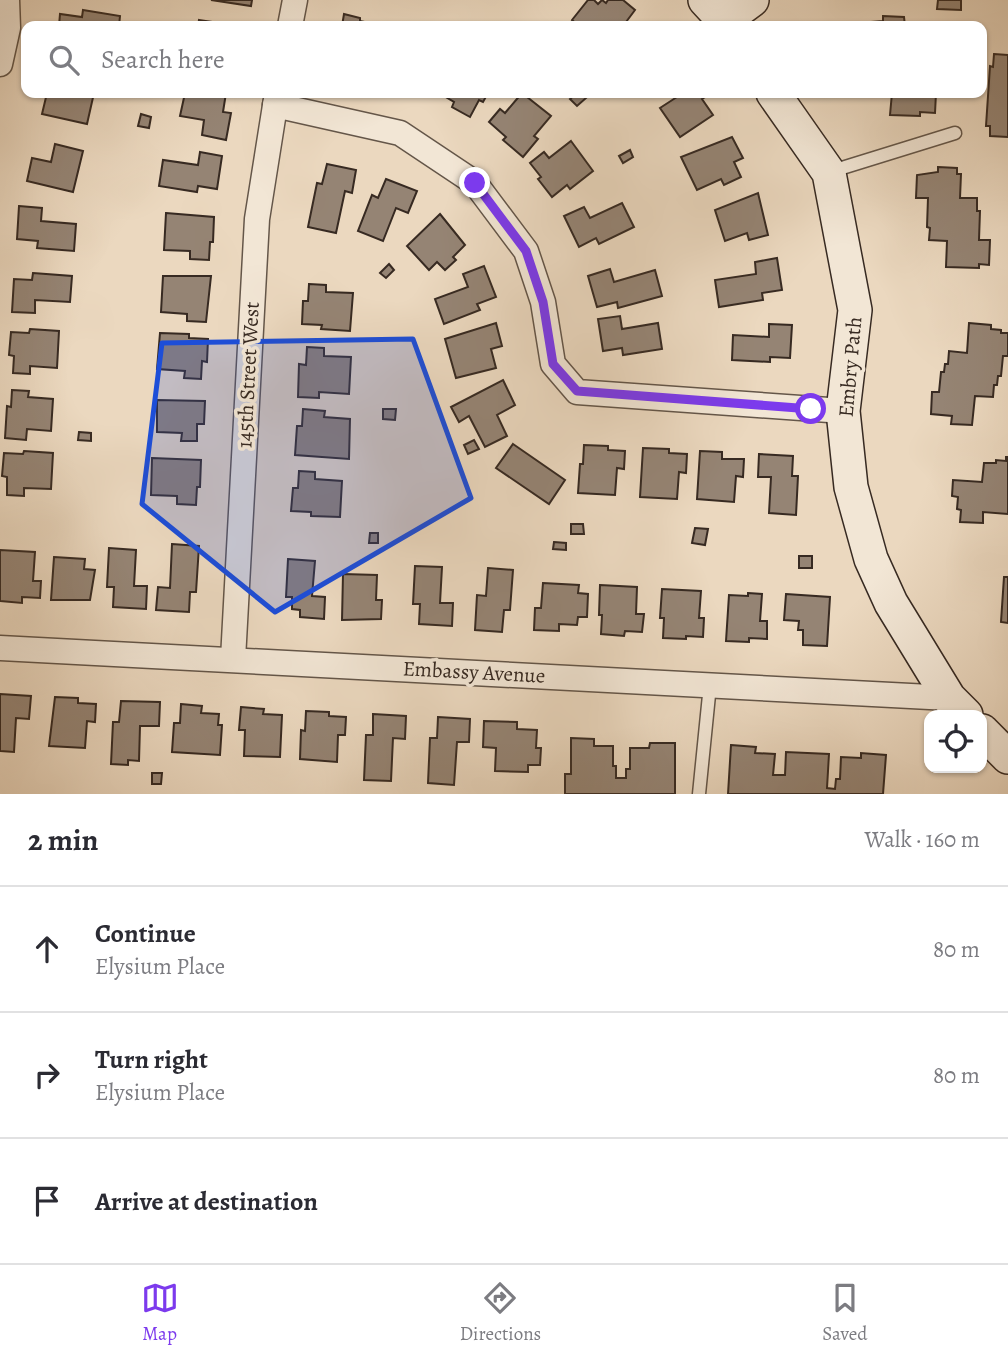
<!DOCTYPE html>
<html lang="en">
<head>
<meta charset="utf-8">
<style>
	:root { --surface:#fff; --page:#f2f2f3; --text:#2b2b33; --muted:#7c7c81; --line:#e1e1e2; --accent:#7c3aed }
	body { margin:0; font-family:Alegreya,serif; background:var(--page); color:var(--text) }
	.controls { position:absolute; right:21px; bottom:21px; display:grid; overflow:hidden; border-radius:14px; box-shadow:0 2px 5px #0004 }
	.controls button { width:63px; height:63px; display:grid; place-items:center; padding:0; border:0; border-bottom:2px solid var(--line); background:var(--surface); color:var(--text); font:35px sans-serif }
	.stop { position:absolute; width:21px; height:21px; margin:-16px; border:5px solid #7c3aed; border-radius:50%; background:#fff }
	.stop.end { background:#7c3aed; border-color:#fff; box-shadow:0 2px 7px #0008 }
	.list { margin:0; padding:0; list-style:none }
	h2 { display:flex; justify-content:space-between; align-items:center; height:91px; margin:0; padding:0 28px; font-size:30px }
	h2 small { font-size:23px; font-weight:400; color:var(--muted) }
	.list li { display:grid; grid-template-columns:46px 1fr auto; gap:21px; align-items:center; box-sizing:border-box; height:126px; padding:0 28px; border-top:2px solid var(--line) }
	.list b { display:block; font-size:26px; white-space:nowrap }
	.list p { margin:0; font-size:23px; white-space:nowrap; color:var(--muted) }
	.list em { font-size:23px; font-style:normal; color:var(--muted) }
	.icon { flex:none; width:38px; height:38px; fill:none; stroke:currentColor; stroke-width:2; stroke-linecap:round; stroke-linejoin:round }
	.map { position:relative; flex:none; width:1008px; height:794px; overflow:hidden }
	.search { position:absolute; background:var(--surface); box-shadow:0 2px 5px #0004; left:21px; right:21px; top:21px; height:77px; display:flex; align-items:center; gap:18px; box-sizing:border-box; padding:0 24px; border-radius:14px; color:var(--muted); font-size:26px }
	.sheet { height:469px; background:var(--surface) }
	nav { display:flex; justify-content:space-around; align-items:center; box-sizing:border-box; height:98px; border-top:2px solid var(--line); background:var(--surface); font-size:19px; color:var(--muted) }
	nav a { display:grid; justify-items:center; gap:4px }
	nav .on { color:var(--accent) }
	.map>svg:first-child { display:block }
	.building { fill:#958474; stroke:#372a22; stroke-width:2 }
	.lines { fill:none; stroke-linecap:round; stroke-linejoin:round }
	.lane-casing { stroke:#645649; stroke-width:15 }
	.street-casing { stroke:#645649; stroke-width:27 }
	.secondary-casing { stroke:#372a22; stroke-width:36 }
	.lane { stroke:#f2e6d5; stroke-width:12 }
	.street { stroke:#f2e6d5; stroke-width:24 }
	.secondary { stroke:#f2e6d5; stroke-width:33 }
	.route { stroke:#7c3aed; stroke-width:9 }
	.marked { fill:#1d4ed8; fill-opacity:0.2; stroke:#1d4ed8; stroke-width:5; stroke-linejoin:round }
	.labels { text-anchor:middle; stroke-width:7; stroke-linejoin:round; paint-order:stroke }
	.street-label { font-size:21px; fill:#372a22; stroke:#f2e6d5 }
</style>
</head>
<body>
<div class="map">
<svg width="1008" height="794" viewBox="0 0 1008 794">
	<rect width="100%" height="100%" fill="#ebd8bf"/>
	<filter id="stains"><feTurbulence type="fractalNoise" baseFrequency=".00286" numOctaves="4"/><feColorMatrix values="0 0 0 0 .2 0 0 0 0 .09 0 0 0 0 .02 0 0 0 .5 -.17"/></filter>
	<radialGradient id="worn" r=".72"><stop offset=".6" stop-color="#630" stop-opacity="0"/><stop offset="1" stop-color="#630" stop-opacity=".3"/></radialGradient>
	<!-- building -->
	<g class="building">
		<path d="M 211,0 L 252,0 L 251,6 Z"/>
		<path d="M 588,0 L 594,0 L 598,4 L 602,0 L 606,3 L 608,0 L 623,0 L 635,10 L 623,26 L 579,26 L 572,20 Z"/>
		<path d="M 938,0 L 961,0 L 961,10 L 937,9 Z"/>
		<path d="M 83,10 L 120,16 L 119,26 L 59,26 L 60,14 L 82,17 Z"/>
		<path d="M 344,14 L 360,18 L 360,21 L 383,26 L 342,26 Z"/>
		<path d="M 883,16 L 904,17 L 905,26 L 860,26 L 860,23 L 883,21 Z"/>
		<path d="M 199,20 L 239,26 L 198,26 Z"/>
		<path d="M 994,54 L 1008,55 L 1008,137 L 990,136 L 990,126 L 986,126 L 990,66 L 993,67 Z"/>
		<path d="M 47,93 L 94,93 L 87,124 L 42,114 Z"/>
		<path d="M 185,93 L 226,93 L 223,112 L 231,113 L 226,140 L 202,135 L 204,120 L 180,116 Z"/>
		<path d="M 439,93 L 488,93 L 483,102 L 479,100 L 470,117 L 452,107 L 454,102 Z"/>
		<path d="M 522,93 L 551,116 L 534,136 L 538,139 L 523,157 L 503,140 L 506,137 L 489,122 L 500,109 L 505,113 Z"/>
		<path d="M 577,93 L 581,93 L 586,98 L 577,106 L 570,99 Z"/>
		<path d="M 679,93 L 705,93 L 707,96 L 702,99 L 713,115 L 680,137 L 660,108 L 680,95 Z"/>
		<path d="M 892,93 L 936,93 L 935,113 L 920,112 L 920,116 L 890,115 Z"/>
		<path d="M 141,114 L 151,117 L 149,128 L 138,126 Z"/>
		<path d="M 732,137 L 743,158 L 734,162 L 741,177 L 724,185 L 721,179 L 697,190 L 681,157 Z"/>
		<path d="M 571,141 L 593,171 L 570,189 L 567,185 L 552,197 L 538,179 L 541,177 L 530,163 L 544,152 L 549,158 Z"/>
		<path d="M 55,144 L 83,151 L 73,192 L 27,181 L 32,158 L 51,162 Z"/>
		<path d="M 630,150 L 633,157 L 623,163 L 619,156 Z"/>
		<path d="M 200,152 L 222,156 L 217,189 L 198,186 L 197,192 L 159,186 L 163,160 L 198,165 Z"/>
		<path d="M 327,164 L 356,170 L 352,193 L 345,191 L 336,233 L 308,227 L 317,183 L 322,184 Z"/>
		<path d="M 938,167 L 957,168 L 957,174 L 961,174 L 960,198 L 977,198 L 977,211 L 980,211 L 979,240 L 990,240 L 989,265 L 979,264 L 979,268 L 946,267 L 947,241 L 929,240 L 930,228 L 927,227 L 928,198 L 916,198 L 917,175 L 938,172 Z"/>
		<path d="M 386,179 L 417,191 L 408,213 L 396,208 L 383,241 L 358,231 L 372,195 L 378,198 Z"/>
		<path d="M 758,193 L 768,235 L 749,240 L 747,233 L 725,241 L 715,210 Z"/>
		<path d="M 622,203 L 634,227 L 599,244 L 596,238 L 579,247 L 564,216 L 584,207 L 590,218 Z"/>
		<path d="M 19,206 L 42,208 L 41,221 L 76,224 L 74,251 L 37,248 L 38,241 L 17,239 Z"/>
		<path d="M 166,213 L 214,217 L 213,242 L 210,242 L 209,260 L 190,259 L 190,251 L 164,250 Z"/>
		<path d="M 440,214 L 465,245 L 453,257 L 456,260 L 445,270 L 437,262 L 429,270 L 407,246 Z"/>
		<path d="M 777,258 L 782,290 L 762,293 L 763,300 L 719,307 L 715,280 L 756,274 L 755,262 Z"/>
		<path d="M 389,264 L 394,270 L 386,278 L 380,273 Z"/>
		<path d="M 484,266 L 496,297 L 477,304 L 480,310 L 444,324 L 435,299 L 468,287 L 463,274 Z"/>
		<path d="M 610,269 L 614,282 L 655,270 L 662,296 L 618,308 L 617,302 L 597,307 L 588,276 Z"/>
		<path d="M 33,273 L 72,276 L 70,302 L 35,300 L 35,313 L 12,312 L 14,279 L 32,280 Z"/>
		<path d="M 163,276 L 211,276 L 206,322 L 187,321 L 187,314 L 161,312 Z"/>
		<path d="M 309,284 L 326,285 L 326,292 L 353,293 L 350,331 L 321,329 L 322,325 L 302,324 L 303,301 L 308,301 Z"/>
		<path d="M 620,316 L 622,329 L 658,323 L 662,349 L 623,355 L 622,348 L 603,351 L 598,319 Z"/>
		<path d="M 496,323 L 502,346 L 491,349 L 496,368 L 456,378 L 445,339 Z"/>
		<path d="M 969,323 L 991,325 L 991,329 L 1001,330 L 1001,333 L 1008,333 L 1008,356 L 1003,356 L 1001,376 L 998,376 L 997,385 L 994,385 L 993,397 L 975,396 L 972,425 L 951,424 L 952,416 L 931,414 L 932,392 L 939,392 L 941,372 L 944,372 L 945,364 L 948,364 L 949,351 L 967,353 Z"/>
		<path d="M 769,324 L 792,325 L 790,358 L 770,357 L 770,362 L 732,360 L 733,335 L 769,337 Z"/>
		<path d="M 30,329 L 59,331 L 57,368 L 30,366 L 30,374 L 13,373 L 14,356 L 9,355 L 11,332 L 29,333 Z"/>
		<path d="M 160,333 L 189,334 L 189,338 L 208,339 L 207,362 L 202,361 L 201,379 L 184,378 L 185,371 L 157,369 Z"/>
		<path d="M 307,347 L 324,348 L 324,356 L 351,357 L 349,394 L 319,392 L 319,398 L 298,397 L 299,364 L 306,365 Z"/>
		<path d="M 503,380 L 515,405 L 497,415 L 507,436 L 485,447 L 469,416 L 459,422 L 451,407 Z"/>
		<path d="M 12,390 L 29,391 L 28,397 L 53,399 L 51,431 L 27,429 L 26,440 L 5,438 L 7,406 L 11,407 Z"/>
		<path d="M 157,400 L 205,401 L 204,424 L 197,424 L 197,441 L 181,441 L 182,433 L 157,432 Z"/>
		<path d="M 303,409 L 325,411 L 324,417 L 350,419 L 349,459 L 295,455 L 297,426 L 302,426 Z"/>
		<path d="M 383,409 L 396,409 L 395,420 L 383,419 Z"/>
		<path d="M 79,432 L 91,433 L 91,441 L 78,440 Z"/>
		<path d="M 474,440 L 479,449 L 468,454 L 464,445 Z"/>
		<path d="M 513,444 L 565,480 L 549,504 L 496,468 Z"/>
		<path d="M 584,445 L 608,446 L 608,450 L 625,451 L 624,469 L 617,468 L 615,495 L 578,493 L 580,464 L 583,464 Z"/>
		<path d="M 643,448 L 669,449 L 669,453 L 687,454 L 686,473 L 679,472 L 677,499 L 640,497 Z"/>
		<path d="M 24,451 L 53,453 L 51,489 L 24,488 L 24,496 L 7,495 L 7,477 L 2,476 L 4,453 L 23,454 Z"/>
		<path d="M 700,451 L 722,452 L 722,459 L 744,459 L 743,477 L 736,476 L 734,502 L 697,499 Z"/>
		<path d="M 759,454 L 793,456 L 792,476 L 798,476 L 796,515 L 769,513 L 771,477 L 758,477 Z"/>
		<path d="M 1006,457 L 1008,457 L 1008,514 L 983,512 L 983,523 L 960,522 L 961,510 L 957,509 L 958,497 L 952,496 L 953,480 L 982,482 L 984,463 L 996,463 L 996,460 L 1006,461 Z"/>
		<path d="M 152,458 L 201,460 L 200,487 L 197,487 L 196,505 L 177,504 L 177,496 L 151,495 Z"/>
		<path d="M 299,471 L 315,472 L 315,479 L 342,481 L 340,517 L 311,516 L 311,512 L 291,511 L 293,488 L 298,488 Z"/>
		<path d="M 571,524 L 583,524 L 584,534 L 571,534 Z"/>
		<path d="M 695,528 L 708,529 L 705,545 L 692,543 Z"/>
		<path d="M 370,533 L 378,533 L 378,543 L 369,543 Z"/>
		<path d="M 554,542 L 566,543 L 566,550 L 553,549 Z"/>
		<path d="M 172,544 L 199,546 L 196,592 L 190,592 L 189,612 L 156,610 L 158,587 L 170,588 Z"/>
		<path d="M 109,548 L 136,550 L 134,586 L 147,586 L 146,609 L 113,607 L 114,587 L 107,587 Z"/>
		<path d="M 0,550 L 35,552 L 33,581 L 41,581 L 40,598 L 22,597 L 22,603 L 0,601 Z"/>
		<rect x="799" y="556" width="13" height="12"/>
		<path d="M 54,557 L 85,559 L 84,569 L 95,570 L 90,600 L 51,600 Z"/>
		<path d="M 288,559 L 315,561 L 312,596 L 325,597 L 324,619 L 300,617 L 300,610 L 292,609 L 292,597 L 286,597 Z"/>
		<path d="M 415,566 L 442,567 L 440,603 L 453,603 L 452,626 L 419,624 L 420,604 L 413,604 Z"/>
		<path d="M 488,568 L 513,570 L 510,610 L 504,610 L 502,632 L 475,630 L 477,595 L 486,596 Z"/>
		<path d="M 343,574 L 377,575 L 376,600 L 382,600 L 381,619 L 342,620 Z"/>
		<path d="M 1004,577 L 1008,577 L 1008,623 L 1001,622 Z"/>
		<path d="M 543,583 L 579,585 L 578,593 L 588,594 L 587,617 L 578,617 L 577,625 L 559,624 L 559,631 L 534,630 L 535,608 L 541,608 Z"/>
		<path d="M 600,585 L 637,587 L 636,614 L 644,614 L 642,632 L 625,631 L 624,636 L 601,634 L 602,615 L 599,615 Z"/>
		<path d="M 662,589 L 701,591 L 699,618 L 704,618 L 703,637 L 686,636 L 686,639 L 663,638 L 664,618 L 660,618 Z"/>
		<path d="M 748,593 L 762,594 L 760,621 L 767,621 L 767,639 L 749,638 L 749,642 L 726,641 L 729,595 L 748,596 Z"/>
		<path d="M 786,594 L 830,597 L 827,646 L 803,645 L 803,630 L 798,630 L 799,621 L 784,620 Z"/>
		<path d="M 0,694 L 31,696 L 29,719 L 16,718 L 14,752 L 0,751 Z"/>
		<path d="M 55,697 L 78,698 L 78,703 L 96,704 L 95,722 L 87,721 L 85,748 L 49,746 Z"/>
		<path d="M 121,701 L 160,702 L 159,726 L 140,726 L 139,761 L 128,760 L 128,765 L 111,764 L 113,722 L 119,722 Z"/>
		<path d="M 181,704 L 202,706 L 201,713 L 219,714 L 218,725 L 222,725 L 220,755 L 172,752 L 174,723 L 180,723 Z"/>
		<path d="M 241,707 L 264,709 L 263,714 L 282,715 L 280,757 L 244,756 L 245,730 L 239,730 Z"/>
		<path d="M 306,711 L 329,712 L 329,716 L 346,717 L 345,735 L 338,735 L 337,762 L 300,759 L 301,730 L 305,731 Z"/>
		<path d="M 373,714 L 406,716 L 405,739 L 393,738 L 391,781 L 364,780 L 366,735 L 373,735 Z"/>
		<path d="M 438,717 L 470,719 L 469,742 L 457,742 L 454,785 L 428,783 L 430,738 L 437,738 Z"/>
		<path d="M 484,721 L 517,722 L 517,729 L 537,730 L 536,748 L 541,748 L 540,765 L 528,765 L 528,772 L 495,771 L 496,748 L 483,747 Z"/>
		<path d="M 571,738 L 594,739 L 594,746 L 613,746 L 613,766 L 616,766 L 616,778 L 626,778 L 626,769 L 630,769 L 630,748 L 649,748 L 650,743 L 675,743 L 675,794 L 565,794 L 565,774 L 571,774 Z"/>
		<path d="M 731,745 L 756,747 L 755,753 L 775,754 L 773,775 L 785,775 L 786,752 L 829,754 L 827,788 L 835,789 L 836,779 L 840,779 L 841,757 L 861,758 L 861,753 L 886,755 L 883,794 L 728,794 Z"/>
		<path d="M 152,773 L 162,773 L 161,784 L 152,784 Z"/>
	</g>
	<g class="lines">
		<!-- lane casing -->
		<g class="lane-casing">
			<g id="lane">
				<path d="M 829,172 L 955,133"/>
				<path d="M 699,794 L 710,685"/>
			</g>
		</g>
		<!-- street casing -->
		<g class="street-casing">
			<g id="street">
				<path d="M 290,26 L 295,0"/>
				<path d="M 0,64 L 8,28 L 7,0"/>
				<path d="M 275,105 L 400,133 L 475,183 L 526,251 L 543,302 L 553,364 L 577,392 L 843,411"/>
				<path d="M 0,648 L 949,698"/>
				<path d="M 233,659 L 257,219 L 277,93"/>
			</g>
		</g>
		<!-- secondary casing -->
		<g class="secondary-casing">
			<g id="secondary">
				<path d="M 705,0 L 729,26"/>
				<path d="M 725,20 L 752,0"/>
				<path d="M 773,93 L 829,173 L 855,310 L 843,411 L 851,487 L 871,559 L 891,603 L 949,698 L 966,715"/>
				<path d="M 982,731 L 1008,757"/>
			</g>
		</g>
		<!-- lane -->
		<use href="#lane" class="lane"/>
		<!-- street -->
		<use href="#street" class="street"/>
		<!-- secondary -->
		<use href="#secondary" class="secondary"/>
	</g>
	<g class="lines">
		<!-- route -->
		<path class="route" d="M 475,183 L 526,251 L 543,302 L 553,364 L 577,391 L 811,409"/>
	</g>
	<!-- marked area -->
	<path class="marked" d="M 413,339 L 471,498 L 275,612 L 142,504 L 162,343 Z"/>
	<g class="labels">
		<!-- street labels -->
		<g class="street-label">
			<text transform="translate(850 367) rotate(-85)" y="7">Embry Path</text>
			<text transform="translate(248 375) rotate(-87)" y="7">145th Street West</text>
			<text transform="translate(474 672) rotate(3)" y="7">Embassy Avenue</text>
		</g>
	</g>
	<rect width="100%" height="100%" filter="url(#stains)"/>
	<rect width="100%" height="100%" fill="url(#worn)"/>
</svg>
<div class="controls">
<button><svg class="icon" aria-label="locate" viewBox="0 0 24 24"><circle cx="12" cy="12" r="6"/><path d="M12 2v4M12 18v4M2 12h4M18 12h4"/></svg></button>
</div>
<div class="stop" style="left:811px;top:409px"></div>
<div class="stop end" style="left:475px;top:183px"></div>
<div class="search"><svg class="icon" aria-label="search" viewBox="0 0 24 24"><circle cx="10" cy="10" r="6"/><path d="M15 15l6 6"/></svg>Search here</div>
</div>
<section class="sheet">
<h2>2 min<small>Walk · 160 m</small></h2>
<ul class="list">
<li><svg class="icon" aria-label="ahead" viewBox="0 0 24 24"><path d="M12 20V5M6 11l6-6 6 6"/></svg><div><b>Continue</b><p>Elysium Place</p></div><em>80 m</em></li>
<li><svg class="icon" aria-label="right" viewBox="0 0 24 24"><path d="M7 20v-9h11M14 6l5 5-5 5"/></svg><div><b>Turn right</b><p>Elysium Place</p></div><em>80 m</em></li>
<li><svg class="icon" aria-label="arrive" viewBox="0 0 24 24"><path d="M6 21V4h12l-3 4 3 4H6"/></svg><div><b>Arrive at destination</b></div></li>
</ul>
</section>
<nav>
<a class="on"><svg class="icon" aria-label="map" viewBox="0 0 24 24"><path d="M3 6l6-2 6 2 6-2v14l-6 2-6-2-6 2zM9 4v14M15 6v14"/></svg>Map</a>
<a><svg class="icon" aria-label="directions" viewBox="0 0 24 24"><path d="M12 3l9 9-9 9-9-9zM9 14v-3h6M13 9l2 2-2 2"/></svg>Directions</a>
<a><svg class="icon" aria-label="saved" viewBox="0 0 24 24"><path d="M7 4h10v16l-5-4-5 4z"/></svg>Saved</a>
</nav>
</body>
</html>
